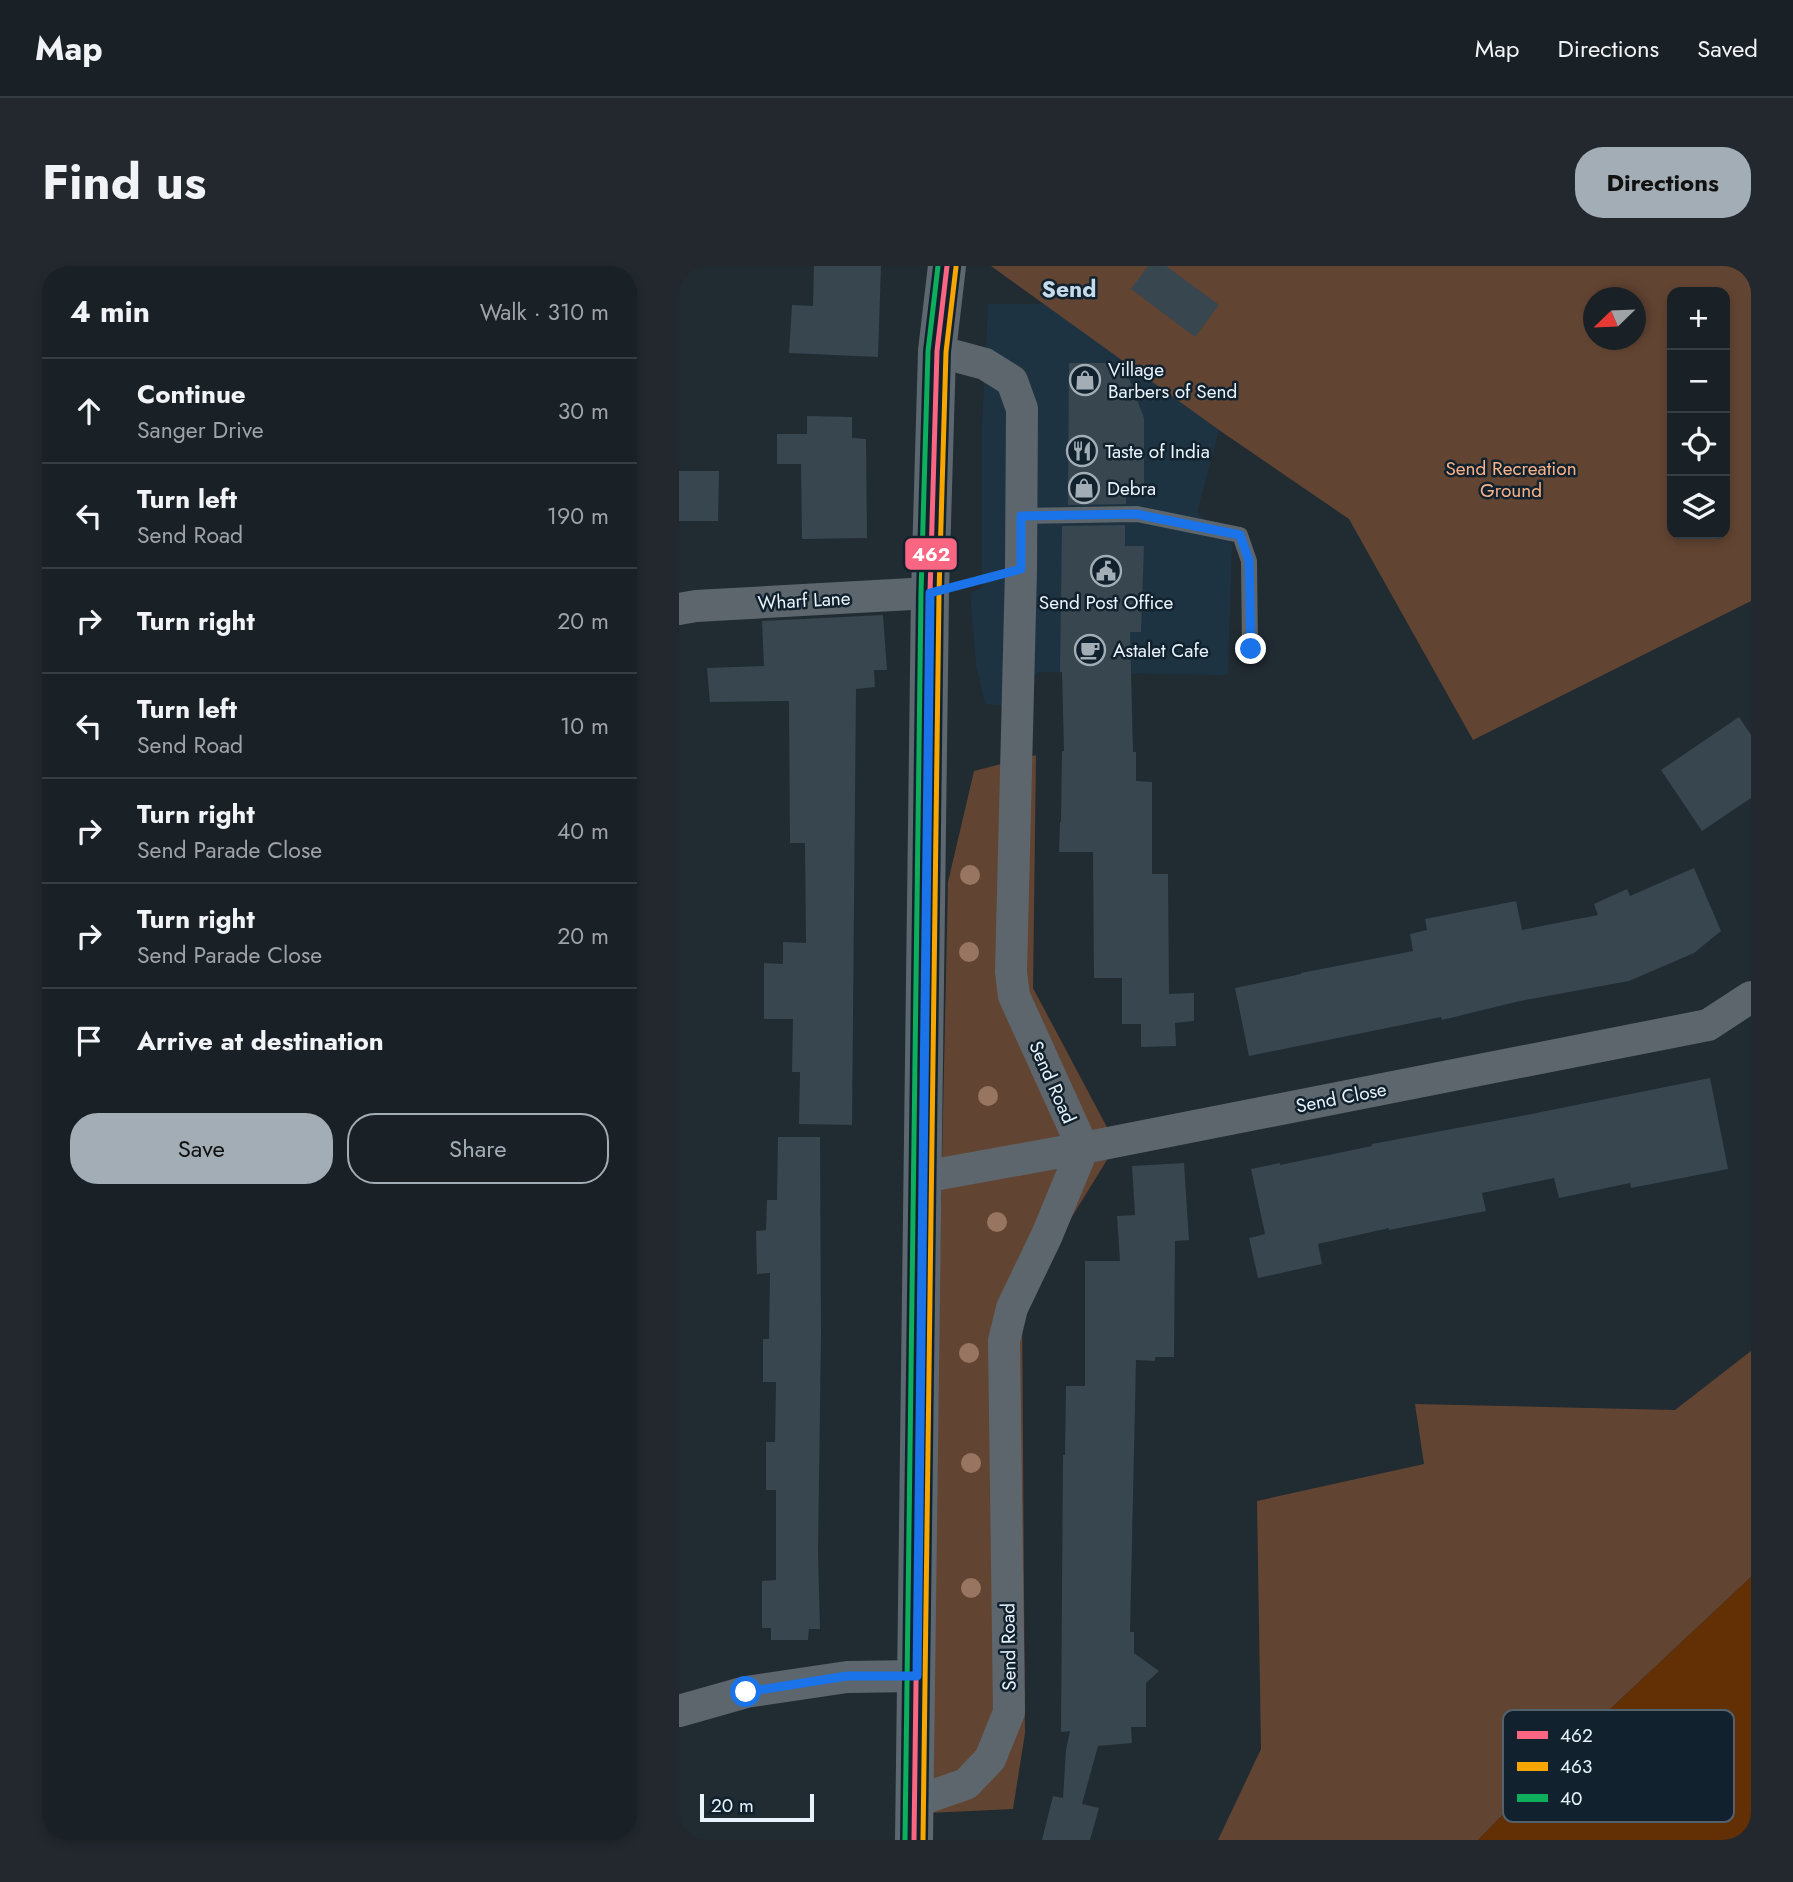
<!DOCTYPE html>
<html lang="en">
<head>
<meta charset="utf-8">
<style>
	:root { --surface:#192026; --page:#22282e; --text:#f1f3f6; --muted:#9fa3a7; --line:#373e43; --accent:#a2adb5 }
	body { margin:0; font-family:Jost,sans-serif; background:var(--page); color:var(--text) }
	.controls { position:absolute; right:21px; top:21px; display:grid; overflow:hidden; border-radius:14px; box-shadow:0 4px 10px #0003 }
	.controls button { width:63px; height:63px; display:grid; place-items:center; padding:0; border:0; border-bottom:2px solid var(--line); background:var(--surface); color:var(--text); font:35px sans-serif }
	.compass { position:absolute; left:904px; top:21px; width:63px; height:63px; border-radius:50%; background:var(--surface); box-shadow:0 4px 10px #0003; rotate:247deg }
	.scale { position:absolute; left:21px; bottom:18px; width:114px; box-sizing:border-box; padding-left:7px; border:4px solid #e8f3fb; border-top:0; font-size:19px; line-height:24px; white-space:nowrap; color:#e8f3fb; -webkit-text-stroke:5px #11222e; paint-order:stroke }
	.stop { position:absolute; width:21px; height:21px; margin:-16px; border:5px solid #1a73e8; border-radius:50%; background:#fff }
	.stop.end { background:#1a73e8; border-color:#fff; box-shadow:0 2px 7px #0008 }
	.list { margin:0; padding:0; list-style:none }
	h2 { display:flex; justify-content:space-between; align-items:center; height:91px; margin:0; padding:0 28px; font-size:30px }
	h2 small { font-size:23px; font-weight:400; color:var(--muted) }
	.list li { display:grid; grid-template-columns:46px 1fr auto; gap:21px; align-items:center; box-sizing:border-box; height:105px; padding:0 28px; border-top:2px solid var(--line) }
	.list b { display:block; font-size:26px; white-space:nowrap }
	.list p { margin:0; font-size:23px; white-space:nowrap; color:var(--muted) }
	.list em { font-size:23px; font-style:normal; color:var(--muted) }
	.actions { display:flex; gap:14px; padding:21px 28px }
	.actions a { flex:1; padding:16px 0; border:2px solid var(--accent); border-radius:28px; text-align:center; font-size:24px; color:var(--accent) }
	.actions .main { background:var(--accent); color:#111 }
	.icon { flex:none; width:38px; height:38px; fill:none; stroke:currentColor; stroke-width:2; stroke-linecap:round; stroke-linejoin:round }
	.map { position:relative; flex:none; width:1072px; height:1574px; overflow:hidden; border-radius:28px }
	header { display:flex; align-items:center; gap:42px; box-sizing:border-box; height:98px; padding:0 35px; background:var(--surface); border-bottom:2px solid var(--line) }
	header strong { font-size:33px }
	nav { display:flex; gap:38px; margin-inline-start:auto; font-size:24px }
	.intro { display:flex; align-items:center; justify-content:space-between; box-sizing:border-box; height:168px; padding:0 42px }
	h1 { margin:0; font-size:49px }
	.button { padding:18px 32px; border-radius:28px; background:var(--accent); color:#111; font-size:24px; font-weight:700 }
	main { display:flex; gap:42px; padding:0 42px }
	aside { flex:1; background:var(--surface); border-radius:28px; box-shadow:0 4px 10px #0003 }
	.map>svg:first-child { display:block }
	.built { fill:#1e3342 }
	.green { fill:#624432; fill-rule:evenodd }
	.water { fill:#633006 }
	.building { fill:#384650 }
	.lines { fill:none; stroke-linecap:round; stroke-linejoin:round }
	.path { stroke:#61676e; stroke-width:4.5; stroke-dasharray:7 3.5; stroke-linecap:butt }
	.lane { stroke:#5d666c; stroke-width:16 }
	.street { stroke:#5d666c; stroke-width:32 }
	.primary { stroke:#5c6770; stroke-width:38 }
	.bus-1-casing { stroke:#11222e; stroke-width:10 }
	.bus-2-casing { stroke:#11222e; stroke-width:10 }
	.bus-3-casing { stroke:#11222e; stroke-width:10 }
	.bus-1 { stroke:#fa6682; stroke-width:5 }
	.bus-2 { stroke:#f7a600; stroke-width:5 }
	.bus-3 { stroke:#0daf5c; stroke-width:5 }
	.tree { fill:#987560 }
	.route { stroke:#1a73e8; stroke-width:9 }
	.labels { text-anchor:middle; stroke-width:5; stroke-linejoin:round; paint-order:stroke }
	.poi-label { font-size:19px; fill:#e8f3fb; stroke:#11222e; text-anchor:start }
	.park-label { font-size:19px; fill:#f9b186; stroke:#11222e }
	.street-label { font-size:19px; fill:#e8f3fb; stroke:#11222e }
	.quarter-label { font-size:23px; font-weight:bold; fill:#c5daeb; stroke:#11222e }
	.key { fill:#11222e; stroke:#52616c; stroke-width:2 }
	.key-label { font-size:19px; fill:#e8f3fb }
	.line-badge { stroke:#11222e; stroke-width:2.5 }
	.badge-label { font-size:19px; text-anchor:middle; font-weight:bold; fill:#fff }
</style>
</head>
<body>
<header>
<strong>Map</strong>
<nav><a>Map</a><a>Directions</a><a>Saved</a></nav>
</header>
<div class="intro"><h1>Find us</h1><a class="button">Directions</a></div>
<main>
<aside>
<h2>4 min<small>Walk · 310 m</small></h2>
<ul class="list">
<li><svg class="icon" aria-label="ahead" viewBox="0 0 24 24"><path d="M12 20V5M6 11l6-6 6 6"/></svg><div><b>Continue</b><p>Sanger Drive</p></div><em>30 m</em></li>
<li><svg class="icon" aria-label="left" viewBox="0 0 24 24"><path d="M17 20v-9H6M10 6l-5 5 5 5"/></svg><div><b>Turn left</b><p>Send Road</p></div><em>190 m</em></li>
<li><svg class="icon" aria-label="right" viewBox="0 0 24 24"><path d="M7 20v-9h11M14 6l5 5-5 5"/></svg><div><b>Turn right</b></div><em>20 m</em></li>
<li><svg class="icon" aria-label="left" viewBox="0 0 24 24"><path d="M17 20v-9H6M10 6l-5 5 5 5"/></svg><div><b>Turn left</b><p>Send Road</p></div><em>10 m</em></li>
<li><svg class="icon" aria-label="right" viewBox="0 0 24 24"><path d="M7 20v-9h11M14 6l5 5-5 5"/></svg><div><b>Turn right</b><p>Send Parade Close</p></div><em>40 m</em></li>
<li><svg class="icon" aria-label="right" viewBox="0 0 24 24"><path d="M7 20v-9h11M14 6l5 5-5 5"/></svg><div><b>Turn right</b><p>Send Parade Close</p></div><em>20 m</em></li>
<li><svg class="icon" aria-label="arrive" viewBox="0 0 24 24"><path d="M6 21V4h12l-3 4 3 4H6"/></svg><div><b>Arrive at destination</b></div></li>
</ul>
<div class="actions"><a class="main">Save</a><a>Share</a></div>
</aside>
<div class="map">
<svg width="1072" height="1574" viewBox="0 0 1072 1574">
	<rect width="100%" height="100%" fill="#212b32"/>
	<!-- built -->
	<path class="built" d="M 309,38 L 366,38 L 540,164 L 518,246 L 553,278 L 549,409 L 360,406 L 325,440 L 306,438 L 297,398 L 291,327 L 303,322 L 303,160 Z"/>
	<!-- green -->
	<g class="green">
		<path d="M 312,0 L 1072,0 L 1072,335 L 794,474 L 670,253 L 540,164 ZM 993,26 L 1046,26 L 1046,268 L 993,268 ZM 915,32 L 957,32 L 957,74 L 915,74 Z"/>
		<path d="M 357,489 L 354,722 L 430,865 L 431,889 L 343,1032 L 346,1467 L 334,1543 L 249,1547 L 269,616 L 295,505 Z"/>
		<path d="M 1072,1085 L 1072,1311 L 895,1477 L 799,1574 L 539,1574 L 582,1483 L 578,1235 L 745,1198 L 736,1138 L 996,1144 Z"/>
	</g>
	<!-- water -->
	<path class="water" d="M 1072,1311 L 1072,1574 L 799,1574 L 895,1477 Z"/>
	<!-- building -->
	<g class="building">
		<path d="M 135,0 L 202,0 L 199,91 L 110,87 L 113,39 L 134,40 Z"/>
		<path d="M 469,0 L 487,0 L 540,39 L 516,71 L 452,23 Z"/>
		<path d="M 390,97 L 429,97 L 449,110 L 465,152 L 465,221 L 447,221 L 447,238 L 389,239 Z"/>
		<path d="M 128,150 L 173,151 L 173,172 L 187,173 L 188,272 L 123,273 L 122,198 L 98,198 L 98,168 L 128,168 Z"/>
		<path d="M 0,205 L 40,205 L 39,255 L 0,255 Z"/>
		<path d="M 446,259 L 446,280 L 465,280 L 462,366 L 451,366 L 454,486 L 457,486 L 457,515 L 473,516 L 473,608 L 489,608 L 490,728 L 515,727 L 515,755 L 496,757 L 497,780 L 462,781 L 462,758 L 443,758 L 443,712 L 415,712 L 414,586 L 380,586 L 381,556 L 382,556 L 383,485 L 385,485 L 383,406 L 381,406 L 383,260 Z"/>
		<path d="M 204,349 L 208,404 L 195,404 L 196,421 L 177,423 L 173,859 L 120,858 L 121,806 L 113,806 L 114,753 L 85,753 L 85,697 L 104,698 L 104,676 L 127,677 L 126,577 L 111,577 L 110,435 L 31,436 L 28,402 L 85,400 L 83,355 Z"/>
		<path d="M 1060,451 L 1072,469 L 1072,532 L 1023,565 L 982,504 Z"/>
		<path d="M 1015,602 L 1042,665 L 1015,687 L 950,715 L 841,735 L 763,754 L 762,751 L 570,790 L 556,722 L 622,708 L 622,707 L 734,685 L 731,668 L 748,664 L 746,653 L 837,635 L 843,664 L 919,649 L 915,638 L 948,623 L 951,630 Z"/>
		<path d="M 1031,812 L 1049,903 L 952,922 L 951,917 L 880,932 L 875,912 L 803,927 L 807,945 L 710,964 L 710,962 L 639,978 L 643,998 L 579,1012 L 570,972 L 586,968 L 572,903 L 601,897 L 601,899 L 693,880 L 693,878 L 842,850 Z"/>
		<path d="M 99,871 L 141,871 L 142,1069 L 139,1287 L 141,1363 L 130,1363 L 129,1374 L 92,1374 L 92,1362 L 83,1362 L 83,1315 L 97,1314 L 97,1224 L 87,1224 L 87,1176 L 96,1176 L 97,1116 L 84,1116 L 84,1073 L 90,1073 L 91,1007 L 78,1008 L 77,965 L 87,964 L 88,934 L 98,934 Z"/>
		<path d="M 505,897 L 510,974 L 496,975 L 495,1091 L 476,1091 L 476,1095 L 457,1094 L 451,1366 L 455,1366 L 455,1387 L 480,1405 L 467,1417 L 467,1461 L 452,1461 L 453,1477 L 419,1480 L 403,1538 L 420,1542 L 411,1574 L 363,1574 L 374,1530 L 384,1532 L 387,1484 L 391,1465 L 382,1466 L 384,1189 L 386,1189 L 387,1120 L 406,1120 L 406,995 L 441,995 L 438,950 L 456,949 L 453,900 Z"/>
	</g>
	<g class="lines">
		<!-- path -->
		<path class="path" d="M 289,317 L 307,312"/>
		<!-- lane -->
		<path class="lane" d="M 342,250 L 458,248 L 561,269 L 570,295 L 571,383"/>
		<!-- street -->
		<g class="street">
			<path d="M 0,343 L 17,340 L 251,327"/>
			<path d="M 244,911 L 404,882 L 1029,759 L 1072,731"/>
			<path d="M 0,1445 L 67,1426 L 168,1411 L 238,1410"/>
			<path d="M 235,1536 L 287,1518 L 311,1493 L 330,1446 L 325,1075 L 333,1042 L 368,969 L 404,882 L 335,730 L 332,706 L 342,304 L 343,143 L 333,115 L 306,98 L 258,85"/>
		</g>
		<!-- primary -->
		<path class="primary" d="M 235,1574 L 251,327 L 258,85 L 268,0"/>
		<!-- bus-1 casing -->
		<g class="bus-1-casing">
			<path id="bus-1" d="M 235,1574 L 251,327 L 258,85 L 268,0"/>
		</g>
		<!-- bus-2 casing -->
		<g class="bus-2-casing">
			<path id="bus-2" d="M 244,1574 L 260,327 L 267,86 L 277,1"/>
		</g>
		<!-- bus-3 casing -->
		<g class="bus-3-casing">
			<path id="bus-3" d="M 226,1574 L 242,327 L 249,85 L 259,0"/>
		</g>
		<!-- bus-1 -->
		<use href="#bus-1" class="bus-1"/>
		<!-- bus-2 -->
		<use href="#bus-2" class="bus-2"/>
		<!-- bus-3 -->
		<use href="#bus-3" class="bus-3"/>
	</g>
	<!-- trees -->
	<g class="tree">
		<circle cx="291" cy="609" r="10"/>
		<circle cx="290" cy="686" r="10"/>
		<circle cx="309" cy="830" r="10"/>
		<circle cx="318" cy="956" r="10"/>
		<circle cx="290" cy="1087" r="10"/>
		<circle cx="292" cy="1197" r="10"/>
		<circle cx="292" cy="1322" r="10"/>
	</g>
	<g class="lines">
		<!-- route -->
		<path class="route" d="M 67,1426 L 168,1410 L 238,1410 L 251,327 L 342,303 L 342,250 L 457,248 L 561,269 L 570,295 L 572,383"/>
	</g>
	<!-- icons -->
	<defs>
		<g id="shop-ring" transform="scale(1.575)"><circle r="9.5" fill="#11222e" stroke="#a2adb5" stroke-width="1.5"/><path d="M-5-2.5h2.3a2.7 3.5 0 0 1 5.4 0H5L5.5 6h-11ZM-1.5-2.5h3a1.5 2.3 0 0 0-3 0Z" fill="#a2adb5"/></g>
		<g id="restaurant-ring" transform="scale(1.575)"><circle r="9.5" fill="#11222e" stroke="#a2adb5" stroke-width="1.5"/><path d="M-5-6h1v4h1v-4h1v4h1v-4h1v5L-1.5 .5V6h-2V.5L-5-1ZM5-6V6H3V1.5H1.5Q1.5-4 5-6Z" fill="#a2adb5"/></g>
		<g id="civic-ring" transform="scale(1.575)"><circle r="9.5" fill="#11222e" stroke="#a2adb5" stroke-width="1.5"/><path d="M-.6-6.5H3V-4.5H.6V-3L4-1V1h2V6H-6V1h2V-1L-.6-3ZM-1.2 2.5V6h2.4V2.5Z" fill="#a2adb5"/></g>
		<g id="cafe-ring" transform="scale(1.575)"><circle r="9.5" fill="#11222e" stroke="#a2adb5" stroke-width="1.5"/><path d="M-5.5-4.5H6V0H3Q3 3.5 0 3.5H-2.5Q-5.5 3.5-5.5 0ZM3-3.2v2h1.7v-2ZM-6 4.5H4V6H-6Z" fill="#a2adb5"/></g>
	</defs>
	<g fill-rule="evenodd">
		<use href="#shop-ring" x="406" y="114"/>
		<use href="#restaurant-ring" x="403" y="185"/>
		<use href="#shop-ring" x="405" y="222"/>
		<use href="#civic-ring" x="427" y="305"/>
		<use href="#cafe-ring" x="411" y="384"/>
	</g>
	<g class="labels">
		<!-- poi labels -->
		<g class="poi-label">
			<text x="429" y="110">Village<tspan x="429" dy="22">Barbers of Send</tspan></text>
			<text x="426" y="192">Taste of India</text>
			<text x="428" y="229">Debra</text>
			<text x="427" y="343" text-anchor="middle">Send Post Office</text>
			<text x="434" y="391">Astalet Cafe</text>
		</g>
		<!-- park labels -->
		<g class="park-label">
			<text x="832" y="209">Send Recreation<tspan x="832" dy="22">Ground</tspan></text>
		</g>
		<!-- street labels -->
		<g class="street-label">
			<text transform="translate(125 334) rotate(-3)" y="7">Wharf Lane</text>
			<text transform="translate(374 816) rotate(66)" y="7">Send Road</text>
			<text transform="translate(662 831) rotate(-11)" y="7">Send Close</text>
			<text transform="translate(329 1381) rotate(-91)" y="7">Send Road</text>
		</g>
		<!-- quarter labels -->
		<g class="quarter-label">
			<text x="390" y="31">Send</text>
		</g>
	</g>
	<!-- legend -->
	<rect x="824" y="1444" width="231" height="112" rx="10" class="key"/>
	<rect x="838" y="1465" width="31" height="8" fill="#fa6682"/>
	<rect x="838" y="1496" width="31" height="9" fill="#f7a600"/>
	<rect x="838" y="1528" width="31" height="8" fill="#0daf5c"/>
	<g class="key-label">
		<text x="881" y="1476">462</text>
		<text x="881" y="1507">463</text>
		<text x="881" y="1539">40</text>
	</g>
	<rect class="line-badge" x="225" y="271" width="54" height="34" rx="7" fill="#fa6682"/>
	<g class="badge-label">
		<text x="252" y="295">462</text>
	</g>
</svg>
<div class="controls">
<button>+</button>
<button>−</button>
<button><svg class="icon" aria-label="locate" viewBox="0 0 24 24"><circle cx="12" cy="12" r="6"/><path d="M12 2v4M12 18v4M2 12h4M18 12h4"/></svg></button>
<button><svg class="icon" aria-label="layers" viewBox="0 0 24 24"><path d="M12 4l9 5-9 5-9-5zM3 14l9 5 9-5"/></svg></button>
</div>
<svg class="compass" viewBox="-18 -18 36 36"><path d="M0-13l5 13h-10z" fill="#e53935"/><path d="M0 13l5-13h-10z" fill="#9fa3a7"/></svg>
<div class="scale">20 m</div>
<div class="stop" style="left:67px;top:1426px"></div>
<div class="stop end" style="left:572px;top:383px"></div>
</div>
</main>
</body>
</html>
